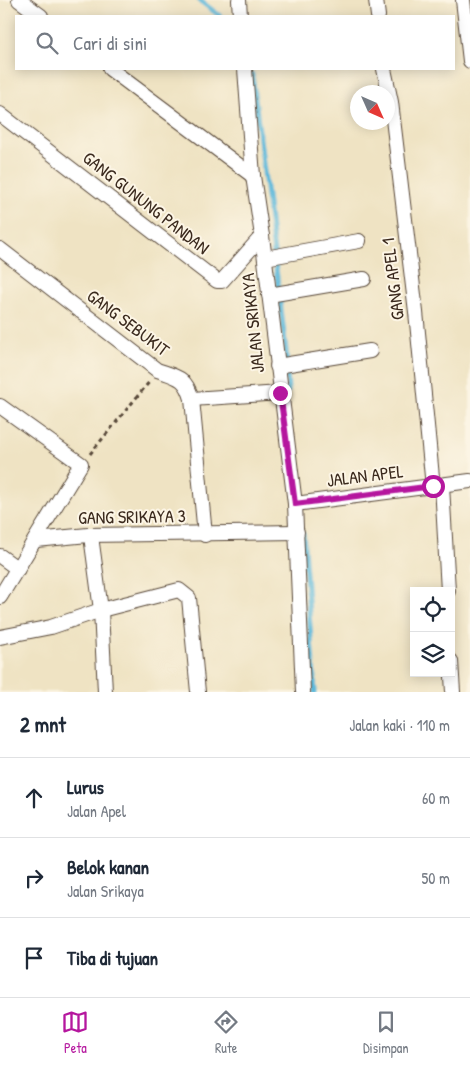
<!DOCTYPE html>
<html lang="id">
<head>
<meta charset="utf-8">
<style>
	:root { --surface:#fff; --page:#f2f2f3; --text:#1f2937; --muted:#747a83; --line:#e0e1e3; --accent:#b5179e }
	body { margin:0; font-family:"Patrick Hand",sans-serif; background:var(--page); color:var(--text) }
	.controls { position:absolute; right:15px; bottom:15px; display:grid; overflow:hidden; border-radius:0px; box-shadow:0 2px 12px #0003 }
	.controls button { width:45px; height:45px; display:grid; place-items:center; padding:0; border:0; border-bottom:1px solid var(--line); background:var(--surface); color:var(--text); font:25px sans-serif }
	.compass { position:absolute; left:350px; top:85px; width:45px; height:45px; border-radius:50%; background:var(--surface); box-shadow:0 2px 12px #0003; rotate:135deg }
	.stop { position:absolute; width:15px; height:15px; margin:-11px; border:4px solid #b5179e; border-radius:50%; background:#fff }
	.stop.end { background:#b5179e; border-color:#fff; box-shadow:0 1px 5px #0008 }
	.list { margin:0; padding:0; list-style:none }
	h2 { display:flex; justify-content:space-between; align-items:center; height:65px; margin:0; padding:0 20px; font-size:21px }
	h2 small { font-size:16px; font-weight:400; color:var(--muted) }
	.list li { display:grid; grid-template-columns:32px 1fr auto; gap:15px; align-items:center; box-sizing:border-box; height:80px; padding:0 20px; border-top:1px solid var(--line) }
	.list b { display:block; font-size:19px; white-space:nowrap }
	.list p { margin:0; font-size:16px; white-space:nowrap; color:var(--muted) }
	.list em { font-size:16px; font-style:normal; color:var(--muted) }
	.icon { flex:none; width:28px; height:28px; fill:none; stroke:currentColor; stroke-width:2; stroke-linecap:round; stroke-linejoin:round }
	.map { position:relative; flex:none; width:470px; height:692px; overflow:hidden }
	.search { position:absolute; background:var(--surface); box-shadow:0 2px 12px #0003; left:15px; right:15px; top:15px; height:55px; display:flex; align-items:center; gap:12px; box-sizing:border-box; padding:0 18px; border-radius:0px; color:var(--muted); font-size:19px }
	.sheet { height:305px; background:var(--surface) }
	nav { display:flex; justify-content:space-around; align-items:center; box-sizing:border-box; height:70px; border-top:1px solid var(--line); background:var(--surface); font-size:14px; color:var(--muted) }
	nav a { display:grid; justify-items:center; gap:2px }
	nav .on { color:var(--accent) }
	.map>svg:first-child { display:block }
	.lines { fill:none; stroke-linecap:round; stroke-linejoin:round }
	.stream { stroke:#5cb8da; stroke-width:5 }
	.street-casing { stroke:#564637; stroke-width:16 }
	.path { stroke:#564637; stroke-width:3; stroke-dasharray:4 4; stroke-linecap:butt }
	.street { stroke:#fff; stroke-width:14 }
	.route { stroke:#b5179e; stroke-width:6 }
	.labels { text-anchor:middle; stroke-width:4; stroke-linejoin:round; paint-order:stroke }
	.street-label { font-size:18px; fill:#3b2a1e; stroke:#fcf5e5 }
</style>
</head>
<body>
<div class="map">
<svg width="470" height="692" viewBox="0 0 470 692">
	<rect width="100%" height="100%" fill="#fcf5e5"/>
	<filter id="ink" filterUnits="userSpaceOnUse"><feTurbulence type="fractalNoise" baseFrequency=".02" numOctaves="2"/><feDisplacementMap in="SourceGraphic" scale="10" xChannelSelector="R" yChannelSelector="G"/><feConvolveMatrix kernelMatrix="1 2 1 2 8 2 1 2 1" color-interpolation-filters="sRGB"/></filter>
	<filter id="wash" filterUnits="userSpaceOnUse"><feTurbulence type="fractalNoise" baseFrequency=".0096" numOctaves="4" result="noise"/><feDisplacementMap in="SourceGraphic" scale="20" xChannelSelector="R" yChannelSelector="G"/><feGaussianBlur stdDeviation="1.12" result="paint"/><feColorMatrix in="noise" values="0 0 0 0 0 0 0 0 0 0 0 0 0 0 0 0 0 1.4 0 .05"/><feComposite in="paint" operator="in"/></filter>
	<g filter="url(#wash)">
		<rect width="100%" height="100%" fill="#efe3c3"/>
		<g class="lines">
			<!-- stream -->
			<g class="stream">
				<path d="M 199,0 L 220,16"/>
				<path d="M 252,74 L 286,350 L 288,391"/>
				<path d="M 303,534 L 315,692"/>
			</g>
		</g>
	</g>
	<g filter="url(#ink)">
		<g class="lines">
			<!-- street casing -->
			<g class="street-casing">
				<g id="street">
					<path d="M 19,0 L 41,16"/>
					<path d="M 239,0 L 240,16"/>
					<path d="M 376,0 L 378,16"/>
					<path d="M 463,0 L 470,61"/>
					<path d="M 110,69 L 253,176"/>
					<path d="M 245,69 L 253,176 L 262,236 L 295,504 L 303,692"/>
					<path d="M 384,69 L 391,102 L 416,312 L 433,487"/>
					<path d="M 0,114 L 217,281 L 222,281 L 262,236"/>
					<path d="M 0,249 L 157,370 C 177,377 186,377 192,399 L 205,535"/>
					<path d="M 265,258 L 359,241"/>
					<path d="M 269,295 L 364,279"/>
					<path d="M 277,366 L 370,351"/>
					<path d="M 192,399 L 280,393"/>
					<path d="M 0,406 L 81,464 L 0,597"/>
					<path d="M 442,485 L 448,591"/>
					<path d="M 295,504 L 470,481"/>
					<path d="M 91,536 L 101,610 L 105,692"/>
					<path d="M 36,540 L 88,535 L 297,532"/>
					<path d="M 0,556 L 18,569"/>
					<path d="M 0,637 L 51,627 L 101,610 L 179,590 L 189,598 L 198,692"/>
					<path d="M 451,661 L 453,692"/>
				</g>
			</g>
			<!-- path -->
			<path class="path" d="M 90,454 L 150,381"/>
			<!-- street -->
			<use href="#street" class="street"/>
		</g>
	</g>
	<g class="lines" filter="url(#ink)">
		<!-- route -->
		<path class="route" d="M 280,393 L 295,504 L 433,486"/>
	</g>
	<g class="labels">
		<!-- street labels -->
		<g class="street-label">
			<text transform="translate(146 203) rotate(38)" y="6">GANG GUNUNG PANDAN</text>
			<text transform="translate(393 279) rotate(-97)" y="6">GANG APEL 1</text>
			<text transform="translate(128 323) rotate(37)" y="6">GANG SEBUKIT</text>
			<text transform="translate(253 323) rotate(-96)" y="6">JALAN SRIKAYA</text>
			<text transform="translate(365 476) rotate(-7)" y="6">JALAN APEL</text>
			<text transform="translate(132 517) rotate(-1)" y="6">GANG SRIKAYA 3</text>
		</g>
	</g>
</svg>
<div class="controls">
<button><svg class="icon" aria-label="locate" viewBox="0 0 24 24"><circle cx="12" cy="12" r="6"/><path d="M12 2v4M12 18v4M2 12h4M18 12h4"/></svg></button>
<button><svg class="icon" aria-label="layers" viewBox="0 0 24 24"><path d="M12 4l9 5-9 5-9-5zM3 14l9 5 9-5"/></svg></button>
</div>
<svg class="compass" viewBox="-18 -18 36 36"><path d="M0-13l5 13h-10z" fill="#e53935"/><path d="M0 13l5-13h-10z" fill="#747a83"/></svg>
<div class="stop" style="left:433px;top:486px"></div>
<div class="stop end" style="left:280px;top:393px"></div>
<div class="search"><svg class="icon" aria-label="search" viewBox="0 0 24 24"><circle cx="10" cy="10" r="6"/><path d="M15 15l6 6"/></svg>Cari di sini</div>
</div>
<section class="sheet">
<h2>2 mnt<small>Jalan kaki · 110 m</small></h2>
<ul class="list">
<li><svg class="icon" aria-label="ahead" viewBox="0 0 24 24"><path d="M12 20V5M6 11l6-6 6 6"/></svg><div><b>Lurus</b><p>Jalan Apel</p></div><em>60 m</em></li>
<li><svg class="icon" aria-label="right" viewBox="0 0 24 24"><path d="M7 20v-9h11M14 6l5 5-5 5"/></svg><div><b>Belok kanan</b><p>Jalan Srikaya</p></div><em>50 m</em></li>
<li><svg class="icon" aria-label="arrive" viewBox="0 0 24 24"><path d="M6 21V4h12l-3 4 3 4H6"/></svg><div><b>Tiba di tujuan</b></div></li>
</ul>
</section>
<nav>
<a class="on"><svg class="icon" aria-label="map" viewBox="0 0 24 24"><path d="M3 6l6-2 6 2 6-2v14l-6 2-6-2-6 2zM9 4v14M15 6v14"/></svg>Peta</a>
<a><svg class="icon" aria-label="directions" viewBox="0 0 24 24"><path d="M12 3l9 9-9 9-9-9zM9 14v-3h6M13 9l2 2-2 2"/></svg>Rute</a>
<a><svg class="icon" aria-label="saved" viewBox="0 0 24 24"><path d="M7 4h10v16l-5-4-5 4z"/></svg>Disimpan</a>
</nav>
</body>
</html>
